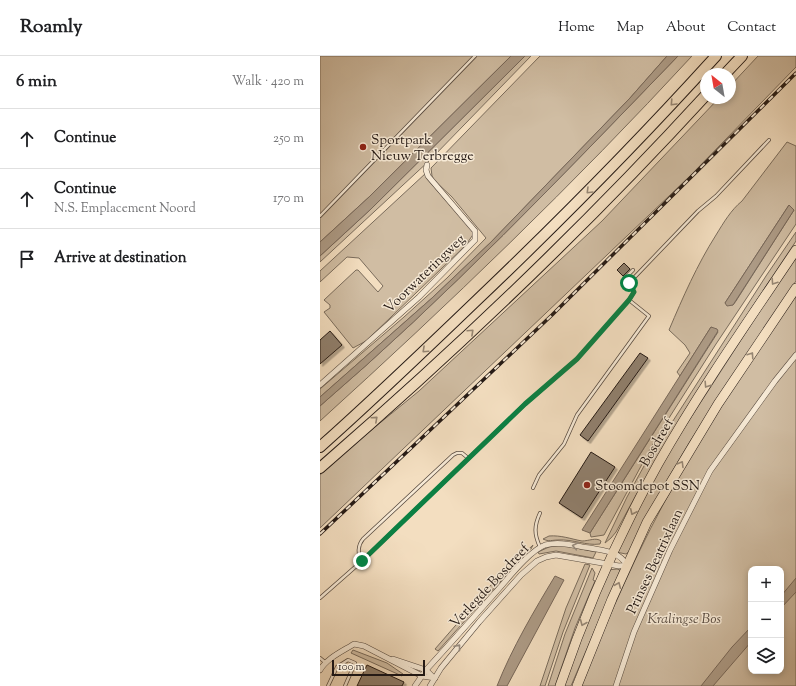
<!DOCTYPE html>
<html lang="en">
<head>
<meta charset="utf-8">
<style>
	:root { --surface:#fff; --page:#f6f6f6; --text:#202124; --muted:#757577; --line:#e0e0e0 }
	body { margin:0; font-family:"Sorts Mill Goudy",serif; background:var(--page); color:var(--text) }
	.controls { position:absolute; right:12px; bottom:12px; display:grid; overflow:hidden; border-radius:8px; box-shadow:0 2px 6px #0003 }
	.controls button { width:36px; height:36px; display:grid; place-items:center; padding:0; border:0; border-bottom:1px solid var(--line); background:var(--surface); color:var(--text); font:20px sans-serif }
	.compass { position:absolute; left:380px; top:12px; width:36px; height:36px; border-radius:50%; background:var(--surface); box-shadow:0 2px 6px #0003; rotate:329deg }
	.scale { position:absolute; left:12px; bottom:10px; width:93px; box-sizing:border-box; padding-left:4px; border:2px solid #251a15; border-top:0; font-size:11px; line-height:14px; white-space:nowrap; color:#251a15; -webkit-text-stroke:3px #f7ead6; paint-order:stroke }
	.stop { position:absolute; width:12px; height:12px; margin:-9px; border:3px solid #0b8043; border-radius:50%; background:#fff }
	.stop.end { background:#0b8043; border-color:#fff; box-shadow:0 1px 4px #0008 }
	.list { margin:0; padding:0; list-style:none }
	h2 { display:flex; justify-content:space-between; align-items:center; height:52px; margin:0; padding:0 16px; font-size:17px }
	h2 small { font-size:13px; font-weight:400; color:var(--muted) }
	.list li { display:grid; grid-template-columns:26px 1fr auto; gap:12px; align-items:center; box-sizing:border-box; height:60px; padding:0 16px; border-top:1px solid var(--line) }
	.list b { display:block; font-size:15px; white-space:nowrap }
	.list p { margin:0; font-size:13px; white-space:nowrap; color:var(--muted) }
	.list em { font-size:13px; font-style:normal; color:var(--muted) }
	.icon { flex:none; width:22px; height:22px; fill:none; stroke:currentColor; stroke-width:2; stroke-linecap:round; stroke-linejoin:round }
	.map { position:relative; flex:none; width:476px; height:630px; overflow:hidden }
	header { display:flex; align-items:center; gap:24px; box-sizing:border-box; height:56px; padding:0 20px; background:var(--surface); border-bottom:1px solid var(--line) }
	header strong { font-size:19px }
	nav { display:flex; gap:22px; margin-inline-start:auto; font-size:14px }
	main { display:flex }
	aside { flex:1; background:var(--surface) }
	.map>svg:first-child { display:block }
	.green { fill:#d0bda3; stroke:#7a6c5c; fill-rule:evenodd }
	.water { fill:#ad9b86; stroke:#776759 }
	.building { fill:#90806e; stroke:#251a15; filter:url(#shadow) }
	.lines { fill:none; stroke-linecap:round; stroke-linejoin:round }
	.service-casing { stroke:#584b40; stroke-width:4 }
	.minor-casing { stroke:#584b40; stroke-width:6 }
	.trunk-casing { stroke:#251a15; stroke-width:10 }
	.motorway-casing { stroke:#251a15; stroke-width:12 }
	.service { stroke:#f7ead6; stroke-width:2.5 }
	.minor { stroke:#f7ead6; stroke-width:5 }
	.trunk { stroke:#f3dec0; stroke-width:9 }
	.motorway { stroke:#f3dec0; stroke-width:10 }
	.rail-casing { stroke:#251a15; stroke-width:3.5 }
	.rail { stroke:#f7ead6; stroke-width:2; stroke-dasharray:6; stroke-linecap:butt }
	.oneway { stroke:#968673 }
	.oneway2 { stroke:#988c7f }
	.route { stroke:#0b8043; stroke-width:5 }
	.poi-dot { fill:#8f2418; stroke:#f7ead6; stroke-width:1.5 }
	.labels { text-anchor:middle; stroke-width:3; stroke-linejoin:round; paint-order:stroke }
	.poi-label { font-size:14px; fill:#251a15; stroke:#f7ead6; text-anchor:start }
	.street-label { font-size:14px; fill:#251a15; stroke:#f7ead6 }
	.park-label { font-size:14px; font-style:italic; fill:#584b40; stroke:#f7ead6 }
</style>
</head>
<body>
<header>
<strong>Roamly</strong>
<nav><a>Home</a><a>Map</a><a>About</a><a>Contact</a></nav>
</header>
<main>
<aside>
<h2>6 min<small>Walk · 420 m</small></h2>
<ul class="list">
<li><svg class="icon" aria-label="ahead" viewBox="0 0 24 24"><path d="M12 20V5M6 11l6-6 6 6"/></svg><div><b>Continue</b></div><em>250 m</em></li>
<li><svg class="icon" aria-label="ahead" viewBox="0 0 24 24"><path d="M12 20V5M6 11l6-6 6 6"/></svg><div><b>Continue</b><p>N.S. Emplacement Noord</p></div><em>170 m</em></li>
<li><svg class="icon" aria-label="arrive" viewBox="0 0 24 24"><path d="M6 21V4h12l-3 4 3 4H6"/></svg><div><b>Arrive at destination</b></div></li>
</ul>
</aside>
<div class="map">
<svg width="476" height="630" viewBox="0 0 476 630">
	<defs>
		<filter id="shadow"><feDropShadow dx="2.5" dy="2.5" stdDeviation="0" flood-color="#0004"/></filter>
	</defs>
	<rect width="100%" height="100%" fill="#f3dec0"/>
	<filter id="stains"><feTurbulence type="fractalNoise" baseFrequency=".005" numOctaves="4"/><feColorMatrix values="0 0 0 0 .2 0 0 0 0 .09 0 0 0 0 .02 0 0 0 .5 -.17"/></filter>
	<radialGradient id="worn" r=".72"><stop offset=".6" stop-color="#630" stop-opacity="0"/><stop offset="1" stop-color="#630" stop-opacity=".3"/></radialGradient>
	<!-- green -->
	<g class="green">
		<path d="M 0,0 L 191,0 L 49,141 L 0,186 Z"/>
		<path d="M 205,0 L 211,0 L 110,104 L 0,206 L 0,200 L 51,153 Z"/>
		<path d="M 220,0 L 347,0 L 310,42 L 171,186 L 112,242 L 0,341 L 0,333 L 84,261 L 127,222 L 166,182 L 132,141 L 114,124 L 112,120 L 111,112 Z"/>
		<path d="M 358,0 L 372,0 C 254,128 129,248 0,365 L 0,350 C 127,241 242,120 358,0 Z"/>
		<path d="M 438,0 L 476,0 L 476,11 L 370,120 L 0,472 L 0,419 L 44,380 L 99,335 L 282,165 L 399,42 L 410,42 L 410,30 Z"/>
		<path d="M 467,86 L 476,90 L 476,168 L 396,288 L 335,384 L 284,479 L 271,481 L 270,477 L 398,276 L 391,271 L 360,320 L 357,316 L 370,297 L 365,289 L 349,274 C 363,241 377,209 396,179 C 404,166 411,154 422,145 ZM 469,149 L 474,154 L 416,245 L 413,249 L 405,247 Z"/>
		<path d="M 106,117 L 107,123 L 151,173 L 154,177 L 146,189 L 46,285 L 33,292 L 4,256 L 10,252 L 10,249 L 4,244 L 36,214 L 38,214 L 58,236 L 63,230 L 39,202 L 27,201 L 0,226 L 0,215 Z"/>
		<path d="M 476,176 L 476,185 C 413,280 349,375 296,476 L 291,482 L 285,487 L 307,441 L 324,410 L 446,220 Z"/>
		<path d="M 476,199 L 476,225 L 403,334 L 369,387 L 349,421 L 310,495 L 306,498 L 296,496 L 344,403 Z"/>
		<path d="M 476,239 L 476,630 L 260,630 C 290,559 319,489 358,422 C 394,359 435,299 476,239 ZM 431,513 L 461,513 L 461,615 L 431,615 Z"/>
		<path d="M 229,480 C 241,479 251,483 262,485 C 269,485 276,481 281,485 L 280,488 C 266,490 253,483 238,484 C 232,484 229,486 223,483 Z"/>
		<path d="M 213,489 L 211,493 L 166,541 L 118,595 L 115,593 L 169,531 Z"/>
		<path d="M 241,489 L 276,496 L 273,502 L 236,495 L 219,498 L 218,496 L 229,491 Z"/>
		<path d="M 265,508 L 270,509 L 243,576 L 225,630 L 220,630 L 246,552 Z"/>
		<path d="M 272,512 L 275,517 L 273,524 L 275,525 L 255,572 L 235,630 L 228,630 L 245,578 Z"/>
		<path d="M 297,513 L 300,514 L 300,515 L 251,630 L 243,630 L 287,514 Z"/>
		<path d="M 33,594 L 67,607 L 83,618 L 82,620 L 31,597 Z"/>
	</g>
	<!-- water -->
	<g class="water">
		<path d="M 191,0 L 205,0 L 51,153 L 0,200 L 0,186 L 49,141 Z"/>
		<path d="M 347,0 L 358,0 C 242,120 127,241 0,350 L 0,341 L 112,242 L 171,186 L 310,42 Z"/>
		<path d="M 469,149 L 474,154 L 413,249 L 407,250 L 405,247 Z"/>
		<path d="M 391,271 L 397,273 L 398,275 L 270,477 L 262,474 Z"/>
		<path d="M 235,520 L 244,524 L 187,630 L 177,630 C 192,592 214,555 235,520 Z"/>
		<path d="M 476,522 L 476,536 L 461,552 L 461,540 Z"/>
		<path d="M 431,571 L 431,586 L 393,630 L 381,630 L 412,591 Z"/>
	</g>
	<!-- building -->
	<g class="building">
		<path d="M 304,207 L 310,213 L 303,220 L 297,214 Z"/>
		<path d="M 10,275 L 22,289 L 0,308 L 0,284 Z"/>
		<path d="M 320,297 L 328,302 L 268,385 L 260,379 Z"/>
		<path d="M 271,396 L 295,411 L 262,462 L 239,447 Z"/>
		<path d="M 47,609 L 84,626 L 82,630 L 37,630 Z"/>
	</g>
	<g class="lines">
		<!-- service casing -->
		<g class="service-casing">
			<g id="service">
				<path d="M 0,160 L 155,0"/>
				<path d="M 309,227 L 305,222 L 313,214"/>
				<path d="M 213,432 L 219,419 L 244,388 L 257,359 L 329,260 L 309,244"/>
				<path d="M 220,457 C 214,470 214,478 220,491"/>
				<path d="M 42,505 C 37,498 38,489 43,483 L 133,399 L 137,397 L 142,397 L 148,402"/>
				<path d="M 0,542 L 42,505 L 205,348 L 257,303 L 309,244 L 314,236 L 309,227 L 378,155 L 396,140 L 449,84"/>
				<path d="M 0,602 L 6,607"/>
				<path d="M 8,630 L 17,611 L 28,604 L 35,607 L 25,630"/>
			</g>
		</g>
		<!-- minor casing -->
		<g class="minor-casing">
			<g id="minor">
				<path d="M 0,329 L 99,241 L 155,184 L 155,175 L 108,120 L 106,114 L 107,109"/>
				<path d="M 73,603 L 106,614 L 114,622"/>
				<path d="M 0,614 C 7,602 23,595 34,588 L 44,590 L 102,620 L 115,622"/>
				<path d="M 95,630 L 106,614 C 129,589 152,563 175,537 C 187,524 209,495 225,489 C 240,485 255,490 270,492 C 286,495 298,495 307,509 L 299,510 L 288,508 L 236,499 L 226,501 L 217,505 L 201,519 L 159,566 L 121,612 L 110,630"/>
				<path d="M 296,630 L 314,576 L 350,494 L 390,415 L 455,325 L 476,299"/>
			</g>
		</g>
		<!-- trunk casing -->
		<g class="trunk-casing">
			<g id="trunk">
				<path d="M 240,630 C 266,554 299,478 338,408 C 380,334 429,264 476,194"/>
				<path d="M 257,630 L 292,543 L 327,466 L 398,348 L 476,232"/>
			</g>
		</g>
		<!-- motorway casing -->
		<g class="motorway-casing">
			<g id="motorway">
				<path d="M 405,18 L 422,0"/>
				<path d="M 0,391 C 53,344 104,295 155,246 C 238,167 319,85 396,0"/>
				<path d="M 0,412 C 135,295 265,171 386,39"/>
			</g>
		</g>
		<!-- service -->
		<use href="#service" class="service"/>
		<!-- minor -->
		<use href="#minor" class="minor"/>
		<!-- trunk -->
		<use href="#trunk" class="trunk"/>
		<!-- motorway -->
		<use href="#motorway" class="motorway"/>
		<!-- rail casing -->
		<g class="rail-casing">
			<path id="rail" d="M 0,478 L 232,259 L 476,17"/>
		</g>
		<!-- rail -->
		<use href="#rail" class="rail"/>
	</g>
	<!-- one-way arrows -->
	<defs><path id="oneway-chevron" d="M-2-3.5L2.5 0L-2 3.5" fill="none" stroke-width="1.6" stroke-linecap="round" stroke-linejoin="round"/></defs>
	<g class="oneway">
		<use href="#oneway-chevron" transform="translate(353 47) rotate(133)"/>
		<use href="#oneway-chevron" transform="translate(269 135) rotate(135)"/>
		<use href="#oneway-chevron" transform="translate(454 226) rotate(124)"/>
		<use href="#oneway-chevron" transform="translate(151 276) rotate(-43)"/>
		<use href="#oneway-chevron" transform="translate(105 294) rotate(137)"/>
		<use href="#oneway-chevron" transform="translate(431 299) rotate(-56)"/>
		<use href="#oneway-chevron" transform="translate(387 329) rotate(123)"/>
		<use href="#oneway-chevron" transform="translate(55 363) rotate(-42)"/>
		<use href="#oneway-chevron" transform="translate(361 408) rotate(-59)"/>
		<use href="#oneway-chevron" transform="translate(313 456) rotate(115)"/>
		<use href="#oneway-chevron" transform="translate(298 529) rotate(-67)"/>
		<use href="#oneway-chevron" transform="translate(263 567) rotate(113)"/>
	</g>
	<g class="oneway2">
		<use href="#oneway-chevron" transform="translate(255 490) rotate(-169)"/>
		<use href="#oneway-chevron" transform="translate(138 591) rotate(-51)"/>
	</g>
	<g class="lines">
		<!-- route -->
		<path class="route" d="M 42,505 L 205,348 L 257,303 L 309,244 L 314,236 L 309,227"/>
	</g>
	<!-- markers -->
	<g class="poi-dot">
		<circle cx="43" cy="91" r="4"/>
		<circle cx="267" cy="429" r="4"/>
	</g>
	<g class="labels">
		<!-- poi labels -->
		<g class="poi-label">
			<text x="51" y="88">Sportpark<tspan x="51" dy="16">Nieuw Terbregge</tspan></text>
			<text x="275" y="434">Stoomdepot SSN</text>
		</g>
		<!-- street labels -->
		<g class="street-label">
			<text transform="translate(104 217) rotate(-44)" y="5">Voorwateringweg</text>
			<text transform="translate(336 386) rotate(-60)" y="5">Bosdreef</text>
			<text transform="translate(334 505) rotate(-65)" y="5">Prinses Beatrixlaan</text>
			<text transform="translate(169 529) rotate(-47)" y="5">Verlegde Bosdreef</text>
		</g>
		<!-- park labels -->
		<g class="park-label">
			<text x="364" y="567">Kralingse Bos</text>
		</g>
	</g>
	<rect width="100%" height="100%" filter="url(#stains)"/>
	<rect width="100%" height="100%" fill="url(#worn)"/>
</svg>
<div class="controls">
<button>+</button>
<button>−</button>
<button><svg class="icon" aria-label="layers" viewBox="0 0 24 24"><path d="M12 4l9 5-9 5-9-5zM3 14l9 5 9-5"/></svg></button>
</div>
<svg class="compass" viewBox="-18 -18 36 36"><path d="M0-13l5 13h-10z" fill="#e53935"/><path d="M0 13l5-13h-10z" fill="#757577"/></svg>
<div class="scale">100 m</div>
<div class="stop" style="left:309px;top:227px"></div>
<div class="stop end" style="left:42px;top:505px"></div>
</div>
</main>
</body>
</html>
